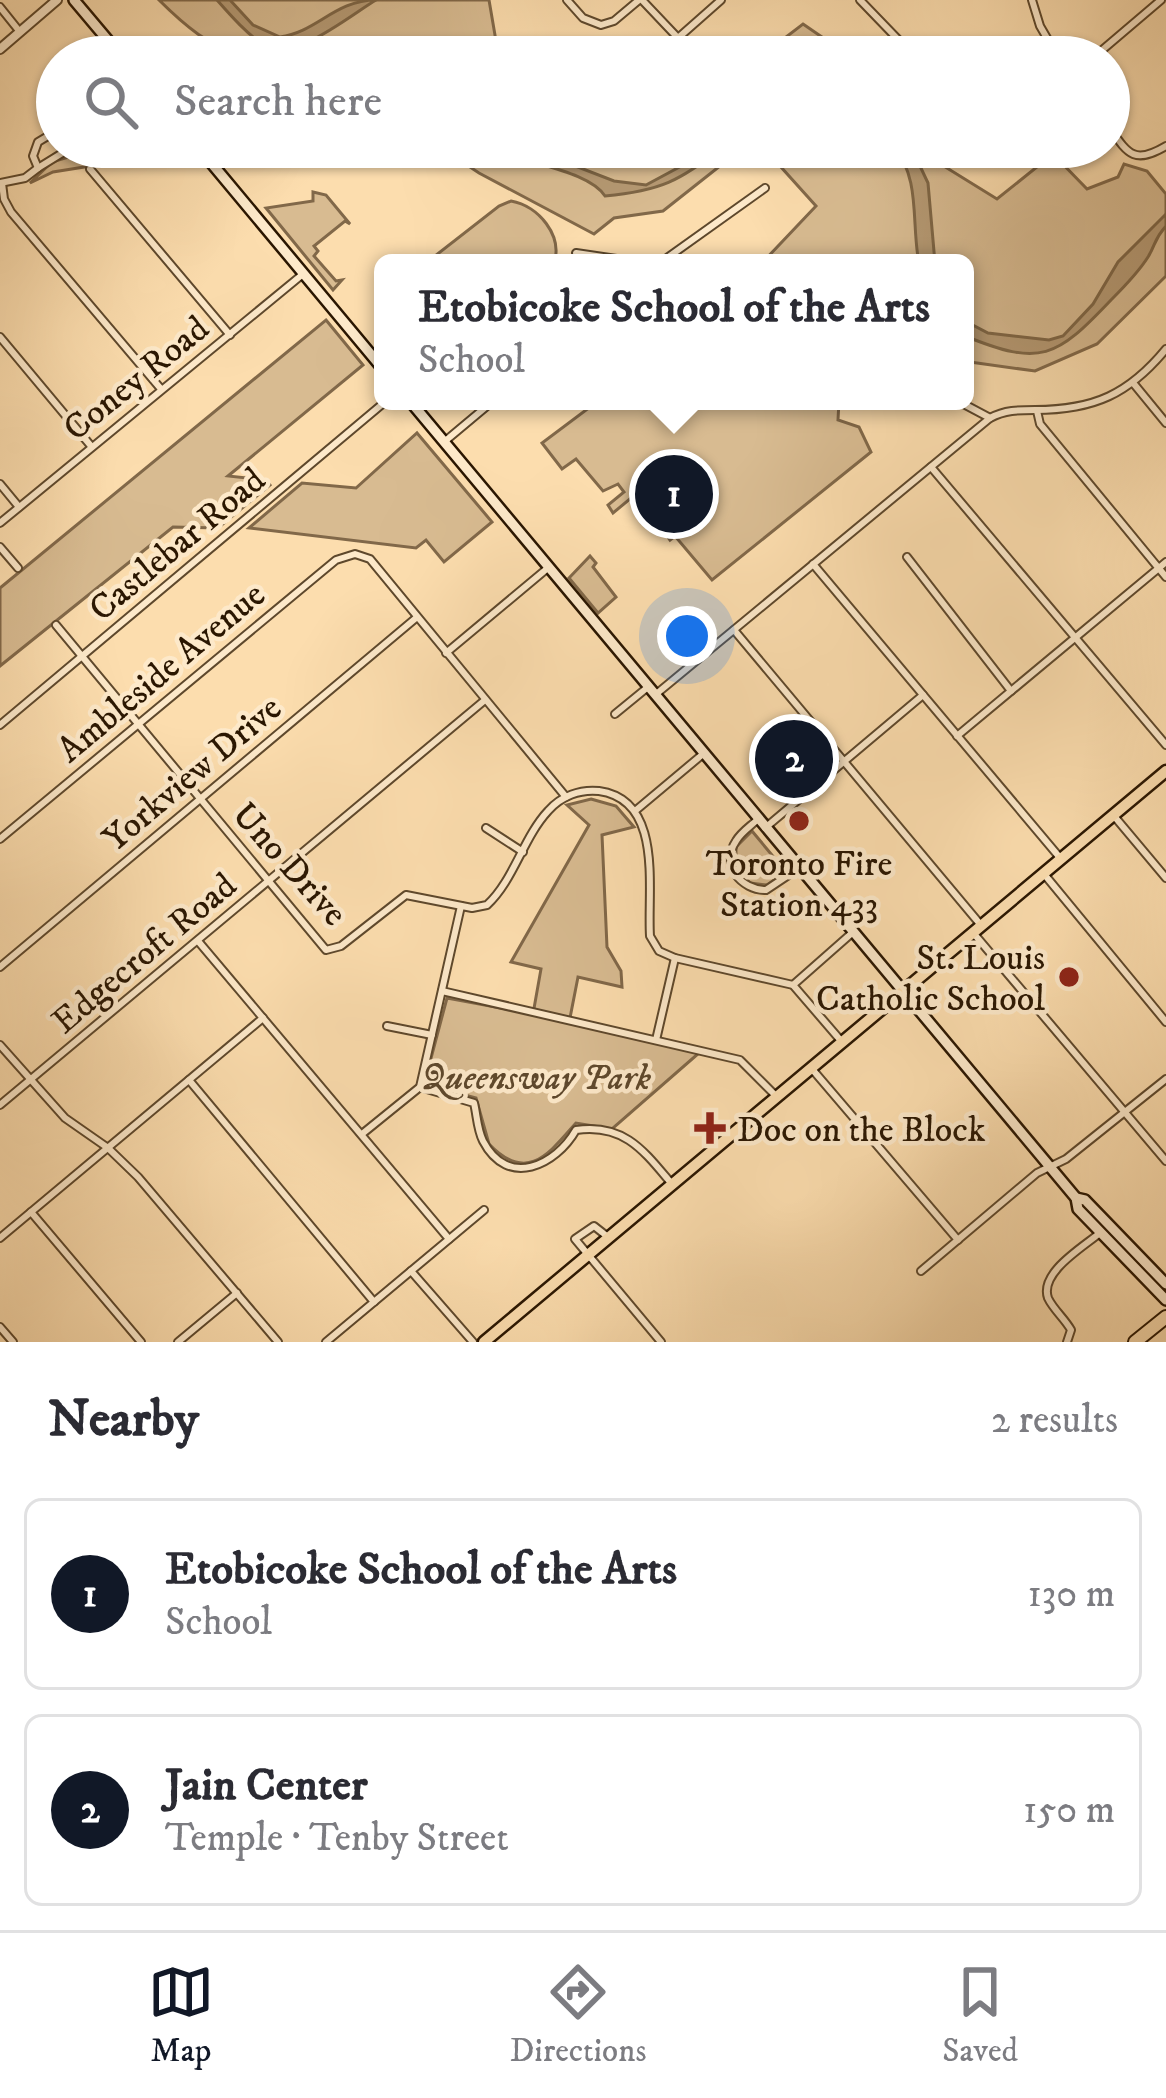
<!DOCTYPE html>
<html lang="en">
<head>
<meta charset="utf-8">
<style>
	:root { --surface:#fff; --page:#f7f7f7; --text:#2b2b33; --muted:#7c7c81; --line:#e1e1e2; --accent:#111827 }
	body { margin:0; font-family:"IM FELL DW Pica",serif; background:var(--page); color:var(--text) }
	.you { position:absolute; left:687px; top:636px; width:42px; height:42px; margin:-30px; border:9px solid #fff; border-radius:50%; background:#1a73e8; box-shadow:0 0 0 18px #1a73e833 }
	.badge { display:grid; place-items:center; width:78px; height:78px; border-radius:50%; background:var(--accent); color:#fff; font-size:39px; font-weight:700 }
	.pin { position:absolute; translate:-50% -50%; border:6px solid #fff; box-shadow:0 3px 12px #0006 }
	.popup { position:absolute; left:374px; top:254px; width:600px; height:156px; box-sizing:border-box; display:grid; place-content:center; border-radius:18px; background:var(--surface); filter:drop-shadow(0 3px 9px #0005); font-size:39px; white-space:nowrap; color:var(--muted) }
	.popup b { font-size:45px; color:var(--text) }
	.popup::after { content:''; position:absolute; left:50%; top:100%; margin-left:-24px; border:24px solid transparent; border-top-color:var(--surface) }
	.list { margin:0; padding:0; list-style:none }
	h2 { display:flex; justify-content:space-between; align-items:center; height:156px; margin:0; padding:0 48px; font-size:51px }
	h2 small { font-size:39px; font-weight:400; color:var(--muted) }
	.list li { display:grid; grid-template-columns:78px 1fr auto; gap:36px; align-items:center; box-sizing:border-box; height:192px; margin:0 24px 24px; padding:0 24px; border:3px solid var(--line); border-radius:18px }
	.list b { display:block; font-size:45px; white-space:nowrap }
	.list p { margin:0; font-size:39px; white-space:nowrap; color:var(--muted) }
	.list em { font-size:39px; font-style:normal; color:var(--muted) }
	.icon { flex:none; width:66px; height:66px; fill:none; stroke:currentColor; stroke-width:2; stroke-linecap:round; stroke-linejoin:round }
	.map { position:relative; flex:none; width:1166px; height:1342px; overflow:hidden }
	.search { position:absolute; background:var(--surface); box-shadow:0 3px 9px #0004; left:36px; right:36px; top:36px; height:132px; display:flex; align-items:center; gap:30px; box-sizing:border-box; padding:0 42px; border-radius:66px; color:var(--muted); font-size:45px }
	.sheet { height:588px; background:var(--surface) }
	nav { display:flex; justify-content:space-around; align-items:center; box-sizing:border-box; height:168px; border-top:3px solid var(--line); background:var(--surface); font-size:33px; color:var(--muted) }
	nav a { display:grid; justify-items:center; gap:6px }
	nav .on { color:var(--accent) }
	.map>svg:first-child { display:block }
	.green { fill:#d8bb91; stroke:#816849; stroke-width:3 }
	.water { fill:#b59973; stroke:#7d6545; stroke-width:3 }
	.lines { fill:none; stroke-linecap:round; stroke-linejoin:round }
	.minor-casing { stroke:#5e482c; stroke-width:10 }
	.tertiary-casing { stroke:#5e482c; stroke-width:12 }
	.secondary-casing { stroke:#2a1601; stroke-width:14 }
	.primary-casing { stroke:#2a1601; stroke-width:15 }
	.motorway-casing { stroke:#2a1601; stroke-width:16 }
	.minor { stroke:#fde9ca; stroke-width:6 }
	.tertiary { stroke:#fde9ca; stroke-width:8 }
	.secondary { stroke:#fde9ca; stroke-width:9 }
	.primary { stroke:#fcddae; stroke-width:10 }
	.motorway { stroke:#fcddae; stroke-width:12 }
	.poi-dot { fill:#8f2418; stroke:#fde9ca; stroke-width:4.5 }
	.labels { text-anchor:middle; stroke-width:9; stroke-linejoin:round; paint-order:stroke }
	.street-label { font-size:36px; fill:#2a1601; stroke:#fde9ca }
	.poi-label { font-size:36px; fill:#2a1601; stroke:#fde9ca }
	.park-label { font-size:36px; font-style:italic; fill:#5e482c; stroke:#fde9ca }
</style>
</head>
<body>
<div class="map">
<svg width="1166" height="1342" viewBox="0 0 1166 1342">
	<rect width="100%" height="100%" fill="#fcddae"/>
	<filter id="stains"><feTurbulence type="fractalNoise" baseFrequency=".00167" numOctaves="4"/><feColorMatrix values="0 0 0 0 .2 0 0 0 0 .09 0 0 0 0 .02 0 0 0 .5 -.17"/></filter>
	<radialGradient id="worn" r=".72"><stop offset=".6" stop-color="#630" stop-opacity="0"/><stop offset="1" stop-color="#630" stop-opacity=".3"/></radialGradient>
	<!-- green -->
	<g class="green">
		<path d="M 159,0 L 489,0 L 496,41 L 506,54 L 520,57 L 332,57 L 327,46 C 251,70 215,56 159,0 Z"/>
		<path d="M 803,24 L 851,57 L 760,57 Z"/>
		<path d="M 101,147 L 134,147 L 103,164 L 53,172 L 30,183 L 52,162 Z"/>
		<path d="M 440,147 L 744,147 L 663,211 L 614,218 L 594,234 L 479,173 Z"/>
		<path d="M 763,147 L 928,147 L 934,160 L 997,199 L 1053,154 L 1087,189 L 1118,177 L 1124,164 L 1147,171 L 1166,194 L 1166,276 L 1097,344 L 1035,371 L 970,362 L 965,361 L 965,263 L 762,263 L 816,206 Z"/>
		<path d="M 313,192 L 326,195 L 350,224 L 345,221 L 314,246 L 318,251 L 314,256 L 336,281 L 342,280 L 333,290 L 266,208 L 313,201 Z"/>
		<path d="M 511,201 C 539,206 563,236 554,263 L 426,263 L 499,206 Z"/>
		<path d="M 326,320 L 363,365 L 228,476 L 266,480 L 270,485 L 218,528 L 173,527 L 0,666 L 0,588 Z"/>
		<path d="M 598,401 L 839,401 L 838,420 L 859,427 L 871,452 L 712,580 L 675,536 L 670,540 L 665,533 L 701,503 L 688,486 L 653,515 L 644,505 L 674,479 L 666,469 L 613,513 L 608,505 L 624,492 L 618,484 L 603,491 L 576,459 L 562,469 L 542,443 Z"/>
		<path d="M 417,433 L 492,522 L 444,562 L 426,540 L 416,548 L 249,528 L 302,483 L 356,488 Z"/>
		<path d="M 590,556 L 596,563 L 593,567 L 616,597 L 598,613 L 569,578 Z"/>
		<path d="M 591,799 L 616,806 L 634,827 L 602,835 L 607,947 L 621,971 L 622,987 L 578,977 L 569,1023 L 699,1053 L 612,1129 L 576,1123 C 550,1152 528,1185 489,1144 L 476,1098 L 431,1086 L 426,1077 L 447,998 L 533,1014 L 541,969 L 511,962 L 589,825 L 567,805 Z"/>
		<path d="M 752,831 L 786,872 L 767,885 L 750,883 L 736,868 L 736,847 Z"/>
	</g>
	<!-- water -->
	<g class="water">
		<path d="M 217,0 L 230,0 L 253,25 L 280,37 C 317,32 335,0 376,0 C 352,14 292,64 265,46 C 247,34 232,17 217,0 Z"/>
		<path d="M 493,147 L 529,148 L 614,181 L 646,185 L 685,164 L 705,147 L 723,147 C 680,181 660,191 605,196 C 588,170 524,164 493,147 Z"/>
		<path d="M 894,147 L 911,147 L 928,183 L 935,263 L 919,263 C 911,224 921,179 894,147 Z"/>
		<path d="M 1166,214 L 1166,226 C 1154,239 1156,244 1148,257 C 1138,273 1124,287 1111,300 C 1056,358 1041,367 965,336 L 965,321 L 988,333 L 1049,340 L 1063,336 L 1093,304 L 1118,262 Z"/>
	</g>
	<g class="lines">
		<!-- minor casing -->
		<g class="minor-casing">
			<g id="minor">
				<path d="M 567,0 L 583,18 L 601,25 L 614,21 L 639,0"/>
				<path d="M 642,0 L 678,38 L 721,0"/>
				<path d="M 860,0 L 915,57"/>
				<path d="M 1032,0 L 1040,26 L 1058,57"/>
				<path d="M 0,7 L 20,32"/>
				<path d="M 1094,57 L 1161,0"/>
				<path d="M 1109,127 C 1128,154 1134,165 1166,146"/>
				<path d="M 38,168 L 72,147"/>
				<path d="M 90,169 L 230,335"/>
				<path d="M 0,183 L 25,178 L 38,168 L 33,156 L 38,142 L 48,136 L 57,137"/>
				<path d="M 2,183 L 4,199 L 11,212 L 161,389"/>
				<path d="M 576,253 L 644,263"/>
				<path d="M 660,263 L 765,188"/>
				<path d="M 0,337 L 91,446"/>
				<path d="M 1134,384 L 1166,423"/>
				<path d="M 958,401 L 990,418"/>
				<path d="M 1037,411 L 1040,424 L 1166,577"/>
				<path d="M 444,442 L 493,401"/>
				<path d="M 931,467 L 1166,745"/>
				<path d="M 0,484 L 19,507"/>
				<path d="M 0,523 L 303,274"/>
				<path d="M 0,547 L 18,568"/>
				<path d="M 907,557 L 1011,691"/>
				<path d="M 813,564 L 1061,859"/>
				<path d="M 56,625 L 326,950 L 341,946 L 406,895 L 472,908 L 487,905 C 514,880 523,838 548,811 C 561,796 580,789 599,791 C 664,800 647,889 650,936 L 659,951 L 675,958 L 793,985 L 842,1042"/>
				<path d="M 734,630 L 980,924"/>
				<path d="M 446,653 L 549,567"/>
				<path d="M 655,695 L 990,418 C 1005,410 1018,410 1035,410 C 1094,410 1129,394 1166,349"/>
				<path d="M 615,714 L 648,687"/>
				<path d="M 0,725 L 386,401"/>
				<path d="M 957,736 L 1166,562"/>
				<path d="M 635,811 L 703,754"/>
				<path d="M 1114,816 L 1166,878"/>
				<path d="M 758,819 C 751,826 741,832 736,841 C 720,865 741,890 766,890 L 799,868"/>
				<path d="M 486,828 L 523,852"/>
				<path d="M 765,828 L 923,695"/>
				<path d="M 0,839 L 336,560 L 355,554 L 370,559 L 566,797"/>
				<path d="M 1044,874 L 1166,1022"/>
				<path d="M 975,935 L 1166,1161"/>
				<path d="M 198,941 L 449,1239"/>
				<path d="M 0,967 L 416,618"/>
				<path d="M 793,985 L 852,933"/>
				<path d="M 442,991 L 740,1060 L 775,1095"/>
				<path d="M 387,1026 L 432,1035"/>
				<path d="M 656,1040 L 675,958"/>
				<path d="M 0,1045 L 65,1118 L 108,1148 L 138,1177 L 278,1342"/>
				<path d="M 812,1069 L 958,1240"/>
				<path d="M 189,1080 L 374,1302"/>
				<path d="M 420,1087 L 474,1103 C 477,1115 477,1129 483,1141 C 508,1189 556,1165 576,1130 C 624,1123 644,1151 671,1183"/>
				<path d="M 0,1105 L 485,700"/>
				<path d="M 362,1134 L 420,1087 L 461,906"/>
				<path d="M 31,1212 L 141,1342"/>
				<path d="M 608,1237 L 594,1226 L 575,1239 L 661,1342"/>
				<path d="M 0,1238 L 263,1018"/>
				<path d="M 411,1271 L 473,1342"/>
				<path d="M 921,1271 L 1037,1173 L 1066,1159 L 1166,1079"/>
				<path d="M 0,1327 L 13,1342"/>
				<path d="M 178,1342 L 237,1293"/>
				<path d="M 326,1342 L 484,1210"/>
				<path d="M 1067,1342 L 1071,1330 C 1065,1319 1053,1309 1048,1298 C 1039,1272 1085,1246 1101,1232"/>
			</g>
		</g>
		<!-- tertiary casing -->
		<g class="tertiary-casing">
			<path id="tertiary" d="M 0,49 L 57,0"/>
		</g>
		<!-- secondary casing -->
		<g class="secondary-casing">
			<g id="secondary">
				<path d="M 74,0 L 122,57"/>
				<path d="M 198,147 L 383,369"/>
				<path d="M 410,401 L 1076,1198 L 1078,1209 L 1166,1300"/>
				<path d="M 1076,1198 L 1085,1200 L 1166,1284"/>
			</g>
		</g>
		<!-- primary casing -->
		<g class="primary-casing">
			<path id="primary" d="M 484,1342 L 1166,771"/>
		</g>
		<!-- motorway casing -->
		<g class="motorway-casing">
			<path id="motorway" d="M 1135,1342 L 1166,1317"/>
		</g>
		<!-- minor -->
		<use href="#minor" class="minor"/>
		<!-- tertiary -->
		<use href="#tertiary" class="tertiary"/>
		<!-- secondary -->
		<use href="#secondary" class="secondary"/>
		<!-- primary -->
		<use href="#primary" class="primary"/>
		<!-- motorway -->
		<use href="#motorway" class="motorway"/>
	</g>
	<!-- markers -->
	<g class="poi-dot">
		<circle cx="799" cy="821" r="12"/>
		<circle cx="1069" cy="977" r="12"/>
		<path d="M704 1110h12v12h12v12h-12v12h-12v-12h-12v-12h12z"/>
	</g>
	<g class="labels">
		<!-- street labels -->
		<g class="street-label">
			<text transform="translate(135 377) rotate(-39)" y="13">Coney Road</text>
			<text transform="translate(176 543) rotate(-40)" y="13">Castlebar Road</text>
			<text transform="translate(160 671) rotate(-40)" y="13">Ambleside Avenue</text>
			<text transform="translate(191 772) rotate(-40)" y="13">Yorkview Drive</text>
			<text transform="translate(291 863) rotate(48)" y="13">Uno Drive</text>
			<text transform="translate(143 952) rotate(-40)" y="13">Edgecroft Road</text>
		</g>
		<!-- poi labels -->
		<g class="poi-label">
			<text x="799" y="875">Toronto Fire<tspan x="799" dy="41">Station 433</tspan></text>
			<text x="1045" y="969" text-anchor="end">St. Louis<tspan x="1045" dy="41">Catholic School</tspan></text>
			<text x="737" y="1141" text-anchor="start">Doc on the Block</text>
		</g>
		<!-- park labels -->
		<g class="park-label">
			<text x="536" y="1089">Queensway Park</text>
		</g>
	</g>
	<rect width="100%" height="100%" filter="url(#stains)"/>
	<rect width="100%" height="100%" fill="url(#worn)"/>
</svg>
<div class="you"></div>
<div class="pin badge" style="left:674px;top:494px">1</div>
<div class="popup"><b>Etobicoke School of the Arts</b>School</div>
<div class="pin badge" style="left:794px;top:759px">2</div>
<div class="search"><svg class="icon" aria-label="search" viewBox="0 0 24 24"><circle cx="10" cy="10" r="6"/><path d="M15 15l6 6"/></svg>Search here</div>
</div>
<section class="sheet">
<h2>Nearby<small>2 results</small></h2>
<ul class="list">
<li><span class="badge">1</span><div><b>Etobicoke School of the Arts</b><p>School</p></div><em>130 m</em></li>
<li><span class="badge">2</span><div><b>Jain Center</b><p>Temple · Tenby Street</p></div><em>150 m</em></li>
</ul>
</section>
<nav>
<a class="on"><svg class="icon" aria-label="map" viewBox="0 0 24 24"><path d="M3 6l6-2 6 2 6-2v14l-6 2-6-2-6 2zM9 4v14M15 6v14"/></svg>Map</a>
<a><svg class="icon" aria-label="directions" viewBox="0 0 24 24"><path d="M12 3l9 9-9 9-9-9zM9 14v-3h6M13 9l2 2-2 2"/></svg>Directions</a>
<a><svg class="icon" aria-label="saved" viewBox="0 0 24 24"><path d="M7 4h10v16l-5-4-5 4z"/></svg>Saved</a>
</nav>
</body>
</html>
